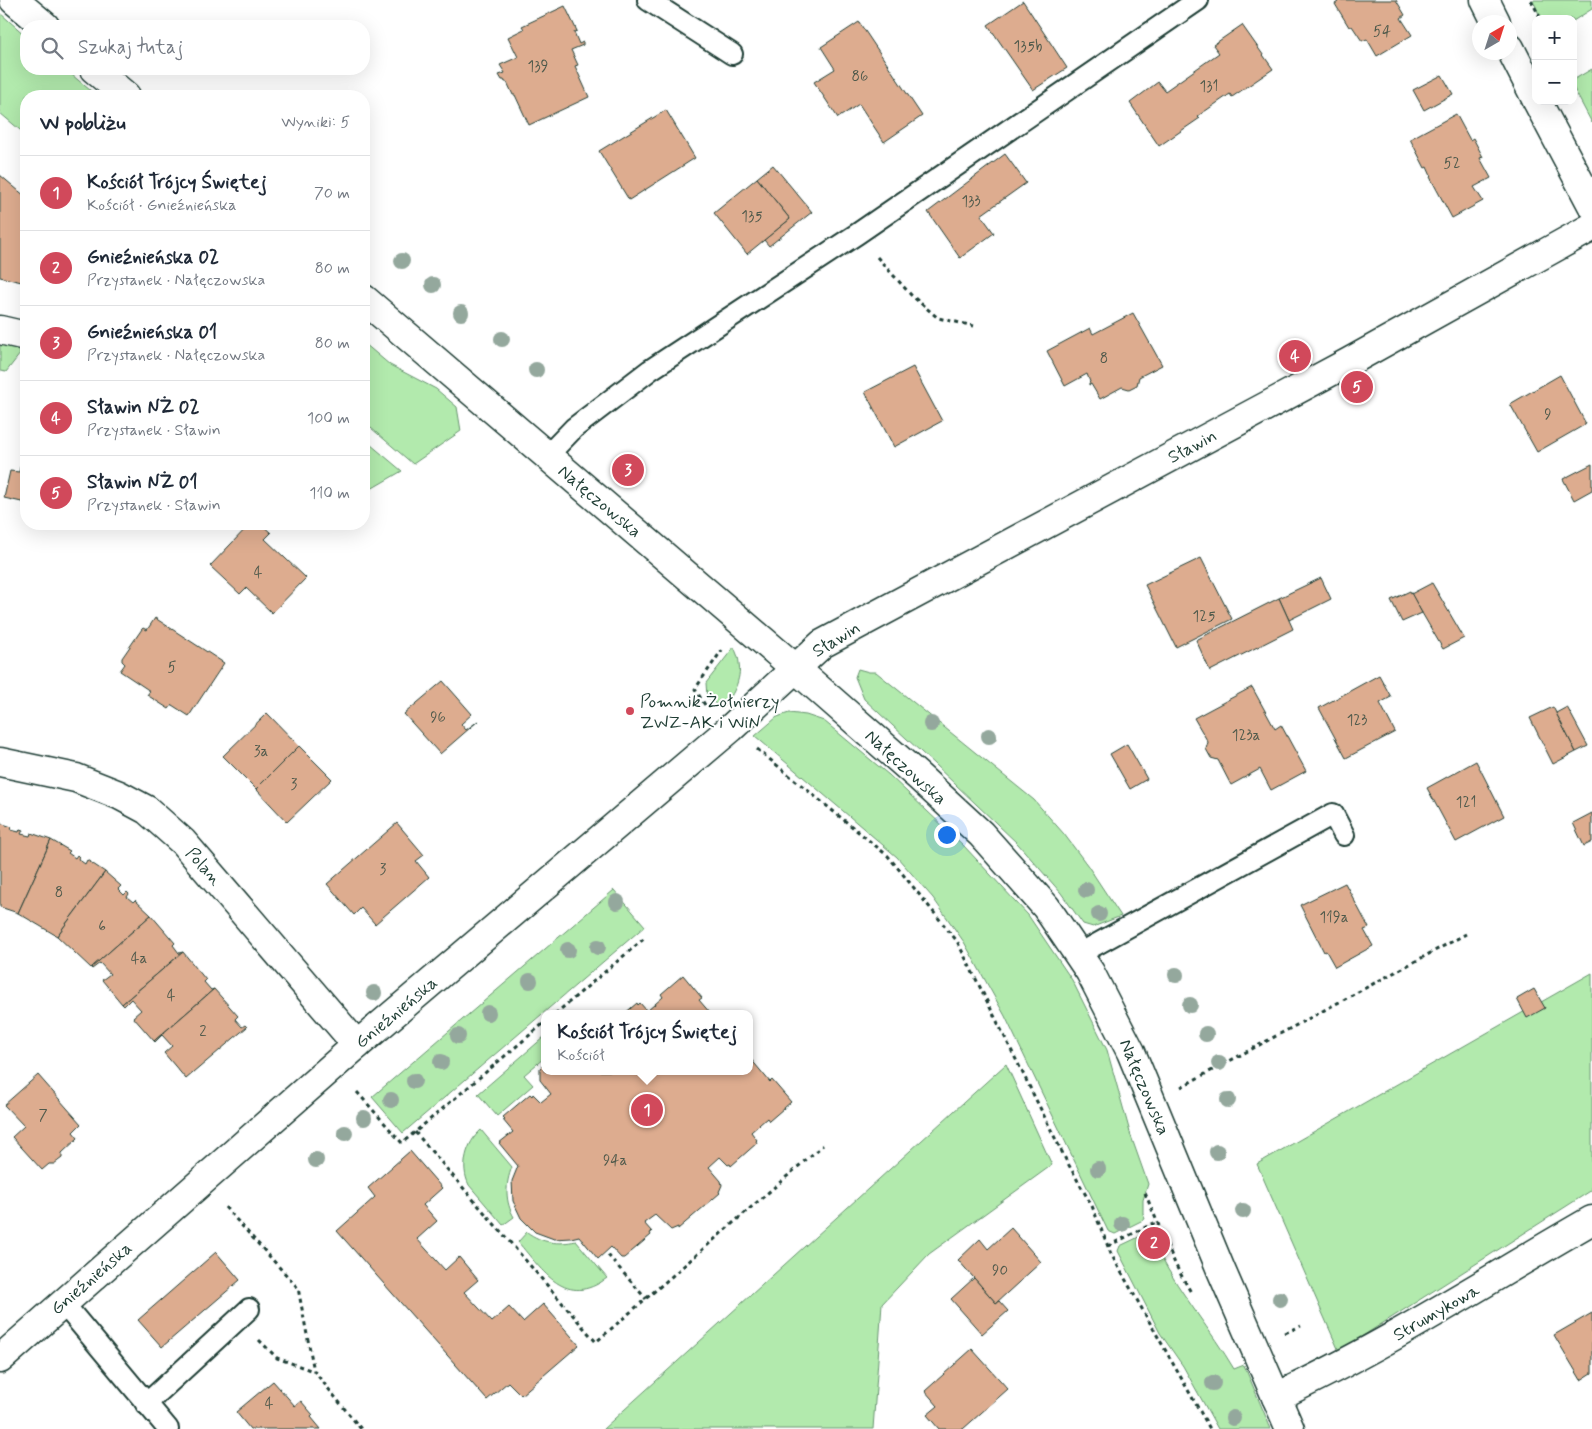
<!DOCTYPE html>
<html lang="pl">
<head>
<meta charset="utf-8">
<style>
	:root { --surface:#fff; --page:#f6f6f7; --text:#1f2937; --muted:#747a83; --line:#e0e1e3; --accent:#d1495b }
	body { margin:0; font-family:Mynerve,sans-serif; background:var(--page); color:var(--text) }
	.controls { position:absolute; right:15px; top:15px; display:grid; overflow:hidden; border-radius:10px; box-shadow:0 5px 20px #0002 }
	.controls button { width:45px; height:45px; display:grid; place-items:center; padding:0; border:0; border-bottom:1px solid var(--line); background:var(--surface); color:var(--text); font:25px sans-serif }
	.compass { position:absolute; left:1472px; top:15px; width:45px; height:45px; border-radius:50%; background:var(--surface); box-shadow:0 5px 20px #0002; rotate:39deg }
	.you { position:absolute; left:946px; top:834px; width:18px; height:18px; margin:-12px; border:4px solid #fff; border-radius:50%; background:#1a73e8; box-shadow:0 0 0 8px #1a73e833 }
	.badge { display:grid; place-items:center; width:32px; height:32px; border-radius:50%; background:var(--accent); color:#fff; font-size:16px; font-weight:700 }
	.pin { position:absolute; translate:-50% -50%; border:2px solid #fff; box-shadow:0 1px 5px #0006 }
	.popup { position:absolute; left:541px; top:1010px; width:212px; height:65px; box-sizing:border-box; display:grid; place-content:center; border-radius:10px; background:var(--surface); filter:drop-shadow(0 1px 4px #0005); font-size:16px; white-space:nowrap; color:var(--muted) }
	.popup b { font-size:19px; color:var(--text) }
	.popup::after { content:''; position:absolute; left:50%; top:100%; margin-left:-10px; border:10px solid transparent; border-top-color:var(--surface) }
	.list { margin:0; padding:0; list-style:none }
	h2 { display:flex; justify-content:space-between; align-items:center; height:65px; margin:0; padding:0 20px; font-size:21px }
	h2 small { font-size:16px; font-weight:400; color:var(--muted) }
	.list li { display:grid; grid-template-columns:32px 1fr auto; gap:15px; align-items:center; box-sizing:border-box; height:75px; padding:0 20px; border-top:1px solid var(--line) }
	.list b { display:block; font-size:19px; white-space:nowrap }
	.list p { margin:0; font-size:16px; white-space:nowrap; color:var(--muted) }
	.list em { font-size:16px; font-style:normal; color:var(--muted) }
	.icon { flex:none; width:28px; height:28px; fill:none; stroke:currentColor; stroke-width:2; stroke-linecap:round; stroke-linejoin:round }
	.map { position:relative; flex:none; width:1592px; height:1429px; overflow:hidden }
	.search { position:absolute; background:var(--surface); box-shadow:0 5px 20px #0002; left:20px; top:20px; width:350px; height:55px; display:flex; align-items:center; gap:12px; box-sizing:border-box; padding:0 18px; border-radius:20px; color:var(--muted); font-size:19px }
	.panel { position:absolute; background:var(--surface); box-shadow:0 5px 20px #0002; left:20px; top:90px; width:350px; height:440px; border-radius:20px }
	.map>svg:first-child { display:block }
	.green { fill:#b2eaad; stroke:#689470 }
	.building { fill:#ddac8f; stroke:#1f3d34 }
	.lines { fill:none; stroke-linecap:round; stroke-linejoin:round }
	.service-casing { stroke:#1f3d34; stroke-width:24 }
	.minor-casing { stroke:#1f3d34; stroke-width:31 }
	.secondary-casing { stroke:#1f3d34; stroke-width:31 }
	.path { stroke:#1f3d34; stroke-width:3; stroke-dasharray:4 4; stroke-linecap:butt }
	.service { stroke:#fff; stroke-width:20 }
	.minor { stroke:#fff; stroke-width:28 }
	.secondary { stroke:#fff; stroke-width:28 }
	.tree { fill:#94a89d }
	.poi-dot { fill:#d1495b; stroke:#fff; stroke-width:2 }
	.labels { text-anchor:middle; stroke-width:4; stroke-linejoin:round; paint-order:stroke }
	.number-label { font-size:15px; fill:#4e594b }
	.street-label { font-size:18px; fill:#1f3d34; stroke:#fff }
	.poi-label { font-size:18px; fill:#1f3d34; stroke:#fff; text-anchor:start }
</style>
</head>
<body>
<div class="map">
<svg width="1592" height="1429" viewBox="0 0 1592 1429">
	<rect width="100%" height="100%" fill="#fff"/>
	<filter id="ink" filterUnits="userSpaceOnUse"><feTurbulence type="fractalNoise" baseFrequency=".02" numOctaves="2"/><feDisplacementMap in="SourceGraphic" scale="10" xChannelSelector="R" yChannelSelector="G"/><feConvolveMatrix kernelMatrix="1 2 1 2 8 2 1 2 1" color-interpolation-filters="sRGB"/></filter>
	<g filter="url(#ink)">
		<!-- green -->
		<g class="green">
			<path d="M 1533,0 L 1592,0 L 1592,9 L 1573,21 L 1573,19 L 1541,19 Z"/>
			<path d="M 0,13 L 26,36 L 26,69 L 65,69 L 97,96 L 26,96 L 26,135 L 0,113 Z"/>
			<path d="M 1592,69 L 1592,123 L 1573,87 L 1573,80 Z"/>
			<path d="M 0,340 L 17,344 L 20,354 L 6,372 L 0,371 Z"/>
			<path d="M 364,343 L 390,365 L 436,389 L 457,407 L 461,431 L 413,464 L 364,422 Z"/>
			<path d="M 364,439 L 402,471 L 364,493 Z"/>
			<path d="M 734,647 C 736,652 739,658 739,663 C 742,680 732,697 722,709 L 707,697 L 706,683 Z"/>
			<path d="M 858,669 L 869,672 L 876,672 L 1034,800 L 1064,834 L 1088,866 L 1121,916 L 1093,927 L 1083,924 L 1061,893 L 1018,844 L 935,765 L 864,699 L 855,677 Z"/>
			<path d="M 789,713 L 806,715 L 824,721 L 889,775 L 964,846 L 1028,915 L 1072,980 L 1107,1050 L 1131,1136 L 1148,1184 L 1143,1200 L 1143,1214 L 1145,1219 L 1115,1234 L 1108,1231 L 1005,1016 L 964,942 L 933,898 L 897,857 L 755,736 L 777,717 Z"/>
			<path d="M 614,890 L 645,926 L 403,1133 L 372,1097 Z"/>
			<path d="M 1592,973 L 1592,1190 L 1339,1351 L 1257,1164 Z"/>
			<path d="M 544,1037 L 544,1058 L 524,1075 L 533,1085 L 497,1116 L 478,1094 Z"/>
			<path d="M 1006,1064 L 1052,1165 L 929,1254 L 882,1304 L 873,1429 L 603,1429 Z"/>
			<path d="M 481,1130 L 512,1167 C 505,1184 505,1202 514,1217 L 503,1225 L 469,1185 C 460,1167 466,1143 481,1130 Z"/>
			<path d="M 527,1232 C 542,1243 558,1245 576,1241 L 607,1278 C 566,1309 543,1271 518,1242 Z"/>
			<path d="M 1141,1236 L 1151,1259 L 1160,1255 C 1181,1295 1211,1330 1234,1369 L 1244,1365 L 1271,1429 L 1218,1429 L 1183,1366 L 1160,1333 L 1118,1251 L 1120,1246 Z"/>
		</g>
		<!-- building -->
		<g class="building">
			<path d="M 1336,0 L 1396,0 L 1405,15 L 1401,18 L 1412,35 L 1377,56 L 1367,39 L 1362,41 L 1352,26 L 1349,27 L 1335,4 L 1338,2 Z"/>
			<path d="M 1023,1 L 1067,68 L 1033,90 L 988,25 Z"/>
			<path d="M 565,6 L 577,31 L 574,32 L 579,44 L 583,42 L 583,45 L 571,50 L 578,65 L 575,66 L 589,97 L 529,125 L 515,95 L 513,95 L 507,82 L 505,82 L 504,80 L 502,80 L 499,75 L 505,73 L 500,65 L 518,57 L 508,37 L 524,29 L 522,26 Z"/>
			<path d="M 859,22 L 922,116 L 884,142 L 859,104 L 838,118 L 814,82 L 835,69 L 821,47 Z"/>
			<path d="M 1242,25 L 1273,69 L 1232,97 L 1230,94 L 1198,116 L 1200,118 L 1159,146 L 1130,103 L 1158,82 L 1165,91 L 1219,53 L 1213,45 Z"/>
			<path d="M 1442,75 L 1453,94 L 1424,110 L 1413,90 Z"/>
			<path d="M 666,110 L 695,158 L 629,200 L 599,151 Z"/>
			<path d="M 1456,114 L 1470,140 L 1473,138 L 1483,157 L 1480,158 L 1491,178 L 1474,187 L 1483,201 L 1452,218 L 1430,177 L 1431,176 L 1427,167 L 1425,168 L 1410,139 Z"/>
			<path d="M 1005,154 L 1026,183 L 981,215 L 994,233 L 960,258 L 928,212 Z"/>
			<path d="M 773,165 L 812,212 L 769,246 L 764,240 L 790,219 L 757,178 Z"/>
			<path d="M 0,175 L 26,197 L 26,283 L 0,277 Z"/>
			<path d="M 757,178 L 790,219 L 747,254 L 714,213 Z"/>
			<path d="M 1133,313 L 1162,365 L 1139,377 L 1137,385 L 1129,389 L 1122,387 L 1100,399 L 1091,384 L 1089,385 L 1089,383 L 1090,382 L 1087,374 L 1065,386 L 1047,351 L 1090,328 L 1093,334 Z"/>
			<path d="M 913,367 L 942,421 L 894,447 L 865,392 Z"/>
			<path d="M 1560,375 L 1586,424 L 1537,452 L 1510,404 Z"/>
			<path d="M 26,440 L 26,503 L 4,498 L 10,471 L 19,472 Z"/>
			<path d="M 1592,464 L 1592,490 L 1574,500 L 1563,479 Z"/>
			<path d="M 250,524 L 261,524 L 271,533 L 265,539 L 306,578 L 272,613 L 246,588 L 240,594 L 210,566 Z"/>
			<path d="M 1201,558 L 1232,619 L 1176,647 L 1145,585 Z"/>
			<path d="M 1321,578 L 1331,599 L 1289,620 L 1279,598 Z"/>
			<path d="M 1432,583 L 1464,638 L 1443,649 L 1411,594 Z"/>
			<path d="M 1410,591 L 1422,613 L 1402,622 L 1391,600 Z"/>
			<path d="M 1279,598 L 1293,629 L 1210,671 L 1196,640 Z"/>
			<path d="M 155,618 L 224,663 L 189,716 L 172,705 L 169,709 L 147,695 L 150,691 L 120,671 L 125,664 L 122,661 L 122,658 L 142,629 L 143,628 L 147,630 Z"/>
			<path d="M 1379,675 L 1391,697 L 1380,703 L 1395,732 L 1346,758 L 1319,708 Z"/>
			<path d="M 443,681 L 472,714 L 461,724 L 466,730 L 478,721 L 440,754 L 404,714 Z"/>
			<path d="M 1252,687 L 1275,729 L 1281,725 L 1306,771 L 1271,790 L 1260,769 L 1231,785 L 1218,760 L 1211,758 L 1206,749 L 1208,742 L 1194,718 Z"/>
			<path d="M 1553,707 L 1576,752 L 1553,764 L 1530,718 Z"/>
			<path d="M 1567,707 L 1588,746 L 1576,752 L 1556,713 Z"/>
			<path d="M 267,713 L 299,746 L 256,789 L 223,756 Z"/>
			<path d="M 1127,744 L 1147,779 L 1130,789 L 1110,754 Z"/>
			<path d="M 299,746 L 332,779 L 287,822 L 256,789 Z"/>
			<path d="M 1476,761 L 1504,816 L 1456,842 L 1427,788 Z"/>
			<path d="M 1592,813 L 1592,842 L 1584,846 L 1573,823 Z"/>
			<path d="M 0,823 L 12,827 L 11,830 L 19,832 L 20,829 L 23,830 L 21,834 L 30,836 L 31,833 L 51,840 L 18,913 L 0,907 Z"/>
			<path d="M 397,823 L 424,855 L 416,861 L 429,877 L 375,924 L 361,908 L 354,915 L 327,884 Z"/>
			<path d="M 51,840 L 70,851 L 68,853 L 75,858 L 77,855 L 79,857 L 78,859 L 85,864 L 87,860 L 105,872 L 57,936 L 18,913 Z"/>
			<path d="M 105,872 L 121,886 L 118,889 L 124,895 L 127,892 L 129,894 L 127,897 L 133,902 L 135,900 L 151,915 L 91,968 L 57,936 Z"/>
			<path d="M 1345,883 L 1369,928 L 1364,930 L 1373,946 L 1335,967 L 1326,951 L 1324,952 L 1300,905 Z"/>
			<path d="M 151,915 L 175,943 L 173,945 L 179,953 L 183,952 L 122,1004 L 102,980 L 110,974 L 100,963 L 92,969 L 91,968 Z"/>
			<path d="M 183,952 L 206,980 L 204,982 L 211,990 L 214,989 L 154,1041 L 133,1017 L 141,1010 L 131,999 L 124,1006 L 122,1004 Z"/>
			<path d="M 683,975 L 702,998 L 699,1000 L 711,1014 L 624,1014 L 637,1003 L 638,1005 L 640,1003 L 647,1011 L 663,997 L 661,994 Z"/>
			<path d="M 214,989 L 238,1016 L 235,1019 L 242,1027 L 245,1025 L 247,1027 L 186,1079 L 164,1053 L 172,1046 L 162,1035 L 155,1042 L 154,1041 Z"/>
			<path d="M 1534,989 L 1545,1008 L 1527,1018 L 1517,999 Z"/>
			<path d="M 750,1058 L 770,1082 L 772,1080 L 791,1102 L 769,1121 L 767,1118 L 751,1132 L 757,1140 L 756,1141 L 757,1143 L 731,1166 L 730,1164 L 728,1165 L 720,1157 L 709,1167 L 721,1181 L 722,1185 L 719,1192 L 720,1193 L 678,1229 L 678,1227 L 671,1230 L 655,1215 L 644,1223 L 652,1232 L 650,1233 L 651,1235 L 624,1258 L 621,1258 L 611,1247 L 598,1259 L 579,1236 L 571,1238 L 554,1239 L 535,1232 L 521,1218 L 513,1201 L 512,1181 L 518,1166 L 499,1143 L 513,1132 L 503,1120 L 505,1119 L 503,1117 L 530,1094 L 532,1096 L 533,1094 L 541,1102 L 551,1094 L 540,1080 L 540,1068 L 544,1064 L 544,1071 L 750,1071 Z"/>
			<path d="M 38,1075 L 81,1124 L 73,1132 L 78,1138 L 62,1153 L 62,1158 L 54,1164 L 49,1164 L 42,1170 L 12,1137 L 24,1126 L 4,1105 Z"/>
			<path d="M 410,1151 L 442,1188 L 423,1205 L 437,1221 L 417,1239 L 445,1270 L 459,1257 L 478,1280 L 464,1292 L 492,1322 L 509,1307 L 523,1322 L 543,1304 L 579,1345 L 521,1395 L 508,1382 L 487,1400 L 337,1231 L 375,1197 L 368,1188 Z"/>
			<path d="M 1011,1228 L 1041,1262 L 996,1303 L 958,1260 L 980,1239 L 988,1249 Z"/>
			<path d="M 216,1252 L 240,1280 L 162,1347 L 138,1320 Z"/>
			<path d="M 974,1278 L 996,1303 L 999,1301 L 1008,1311 L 982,1334 L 951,1299 Z"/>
			<path d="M 1592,1313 L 1592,1373 L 1581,1380 L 1554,1335 Z"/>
			<path d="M 972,1349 L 1008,1389 L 963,1429 L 939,1429 L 927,1415 L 938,1406 L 925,1391 Z"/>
			<path d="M 273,1381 L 295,1406 L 301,1401 L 313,1415 L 311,1417 L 321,1429 L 250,1429 L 236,1412 Z"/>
		</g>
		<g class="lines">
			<!-- service casing -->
			<g class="service-casing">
				<g id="service">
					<path d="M 648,0 L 732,54"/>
					<path d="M 547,456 L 574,428 L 650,370 L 857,234 L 1198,0"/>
					<path d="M 1079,954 L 1333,814 L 1344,835"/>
					<path d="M 63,1303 L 168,1429"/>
					<path d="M 146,1404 L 249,1309"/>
				</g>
			</g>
			<!-- minor casing -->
			<g class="minor-casing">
				<g id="minor">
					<path d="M 1485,0 L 1496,22"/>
					<path d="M 1510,48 L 1536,99"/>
					<path d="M 1537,101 L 1592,205"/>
					<path d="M 0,330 L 26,336"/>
					<path d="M 0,762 L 76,778 L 119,795 L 147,810 L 183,842 L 357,1045"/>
					<path d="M 0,1359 L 357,1045 L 731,728 L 822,644 L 1349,362 L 1592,227"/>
					<path d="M 1276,1397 C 1386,1346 1487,1280 1592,1220"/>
				</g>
			</g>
			<!-- secondary casing -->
			<g class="secondary-casing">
				<g id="secondary">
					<path d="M 14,0 L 45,26"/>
					<path d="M 94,69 L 126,96"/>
					<path d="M 364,299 L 795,668 L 918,776 L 981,834 L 1046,907 L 1090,972 L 1131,1052 L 1221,1270 L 1290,1429"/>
				</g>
			</g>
			<!-- path -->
			<g class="path">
				<path d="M 1531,0 L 1541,19"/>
				<path d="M 877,257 L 911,295 L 938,318 L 974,326"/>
				<path d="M 705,705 L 695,689 L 722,650"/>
				<path d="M 757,749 L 888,856 L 957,941 L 1066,1160 L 1092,1206 L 1111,1254 L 1210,1429"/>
				<path d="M 555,1014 L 646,937"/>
				<path d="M 1181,1087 L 1466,934"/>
				<path d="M 357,1092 L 402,1143 L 544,1023"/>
				<path d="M 415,1132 L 596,1342 L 823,1145"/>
				<path d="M 1145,1193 L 1176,1266 L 1192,1294"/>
				<path d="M 225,1207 L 298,1288 L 314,1371 L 361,1429"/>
				<path d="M 1108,1246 L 1156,1222"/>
				<path d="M 608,1255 L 646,1299"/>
				<path d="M 1285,1333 L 1301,1326"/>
				<path d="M 259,1340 L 277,1358 L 313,1371"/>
			</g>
			<!-- service -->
			<use href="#service" class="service"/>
			<!-- minor -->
			<use href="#minor" class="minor"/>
			<!-- secondary -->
			<use href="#secondary" class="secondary"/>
		</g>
		<!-- trees -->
		<g class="tree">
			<circle cx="402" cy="261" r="8"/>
			<circle cx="433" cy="285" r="8"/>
			<circle cx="461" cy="313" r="8"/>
			<circle cx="502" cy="339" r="8"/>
			<circle cx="536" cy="370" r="8"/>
			<circle cx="931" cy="724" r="8"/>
			<circle cx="989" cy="736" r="8"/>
			<circle cx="1086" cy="890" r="8"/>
			<circle cx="617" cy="902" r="8"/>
			<circle cx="1099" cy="914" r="8"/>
			<circle cx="598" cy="947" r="8"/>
			<circle cx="568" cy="950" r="8"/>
			<circle cx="1176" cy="975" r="8"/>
			<circle cx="530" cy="981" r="8"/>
			<circle cx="374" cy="993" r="8"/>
			<circle cx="1190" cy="1005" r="8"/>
			<circle cx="488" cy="1013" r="8"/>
			<circle cx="1206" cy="1034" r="8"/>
			<circle cx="458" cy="1036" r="8"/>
			<circle cx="441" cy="1062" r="8"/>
			<circle cx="1219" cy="1063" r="8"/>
			<circle cx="414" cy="1081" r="8"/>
			<circle cx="391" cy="1100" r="8"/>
			<circle cx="1228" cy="1100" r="8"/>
			<circle cx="364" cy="1118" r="8"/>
			<circle cx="345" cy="1133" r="8"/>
			<circle cx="1217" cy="1152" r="8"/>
			<circle cx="316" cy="1160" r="8"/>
			<circle cx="1098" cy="1169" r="8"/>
			<circle cx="1243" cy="1211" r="8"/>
			<circle cx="1122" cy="1224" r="8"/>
			<circle cx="1280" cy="1299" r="8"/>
			<circle cx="1213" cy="1383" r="8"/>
			<circle cx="1233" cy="1418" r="8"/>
		</g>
	</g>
	<!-- markers -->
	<circle class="poi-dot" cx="630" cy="711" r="5"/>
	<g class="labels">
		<!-- number labels -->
		<g class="number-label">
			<text x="1382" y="36">54</text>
			<text x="1028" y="51">135b</text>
			<text x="538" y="71">139</text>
			<text x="860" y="81">86</text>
			<text x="1209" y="91">131</text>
			<text x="1452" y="168">52</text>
			<text x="971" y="206">133</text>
			<text x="752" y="221">135</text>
			<text x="1104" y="363">8</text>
			<text x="1548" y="419">9</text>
			<text x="258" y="577">4</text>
			<text x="1204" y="621">125</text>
			<text x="172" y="672">5</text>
			<text x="438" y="722">96</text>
			<text x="1357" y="725">123</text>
			<text x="1246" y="740">123a</text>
			<text x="261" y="756">3a</text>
			<text x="294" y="789">3</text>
			<text x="1466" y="807">121</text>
			<text x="383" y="874">3</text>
			<text x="59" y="897">8</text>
			<text x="1334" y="922">119a</text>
			<text x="102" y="931">6</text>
			<text x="139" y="963">4a</text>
			<text x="171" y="1000">4</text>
			<text x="203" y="1036">2</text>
			<text x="43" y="1120">7</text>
			<text x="615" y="1165">94a</text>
			<text x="1000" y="1275">90</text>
			<text x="269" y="1408">4</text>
		</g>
		<!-- street labels -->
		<g class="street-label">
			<text transform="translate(1192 446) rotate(-28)" y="6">Sławin</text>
			<text transform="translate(600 501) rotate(40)" y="6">Nałęczowska</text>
			<text transform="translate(836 639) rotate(-31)" y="6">Sławin</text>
			<text transform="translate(906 767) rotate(42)" y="6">Nałęczowska</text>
			<text transform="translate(204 866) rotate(48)" y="6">Polan</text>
			<text transform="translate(396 1012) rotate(-40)" y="6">Gnieźnieńska</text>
			<text transform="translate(1145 1087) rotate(67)" y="6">Nałęczowska</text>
			<text transform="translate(91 1278) rotate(-41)" y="6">Gnieźnieńska</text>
			<text transform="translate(1436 1312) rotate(-30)" y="6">Strumykowa</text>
		</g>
		<!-- poi labels -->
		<g class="poi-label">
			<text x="640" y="707">Pomnik Żołnierzy<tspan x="640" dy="21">ZWZ-AK i WiN</tspan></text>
		</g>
	</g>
</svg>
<div class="controls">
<button>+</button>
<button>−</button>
</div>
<svg class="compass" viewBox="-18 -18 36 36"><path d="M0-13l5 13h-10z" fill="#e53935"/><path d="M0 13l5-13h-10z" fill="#747a83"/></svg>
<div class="you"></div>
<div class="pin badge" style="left:647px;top:1110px">1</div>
<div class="popup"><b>Kościół Trójcy Świętej</b>Kościół</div>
<div class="pin badge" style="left:1154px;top:1243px">2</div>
<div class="pin badge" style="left:628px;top:470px">3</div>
<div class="pin badge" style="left:1295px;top:356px">4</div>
<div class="pin badge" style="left:1357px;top:387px">5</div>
<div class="search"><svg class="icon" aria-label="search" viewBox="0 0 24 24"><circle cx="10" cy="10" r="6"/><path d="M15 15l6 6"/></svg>Szukaj tutaj</div>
<section class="panel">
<h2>W pobliżu<small>Wyniki: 5</small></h2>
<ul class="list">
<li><span class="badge">1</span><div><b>Kościół Trójcy Świętej</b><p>Kościół · Gnieźnieńska</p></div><em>70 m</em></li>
<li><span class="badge">2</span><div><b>Gnieźnieńska 02</b><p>Przystanek · Nałęczowska</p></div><em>80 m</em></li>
<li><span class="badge">3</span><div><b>Gnieźnieńska 01</b><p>Przystanek · Nałęczowska</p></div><em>80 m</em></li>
<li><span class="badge">4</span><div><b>Sławin NŻ 02</b><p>Przystanek · Sławin</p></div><em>100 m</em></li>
<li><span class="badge">5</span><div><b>Sławin NŻ 01</b><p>Przystanek · Sławin</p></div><em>110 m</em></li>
</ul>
</section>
</div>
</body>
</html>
